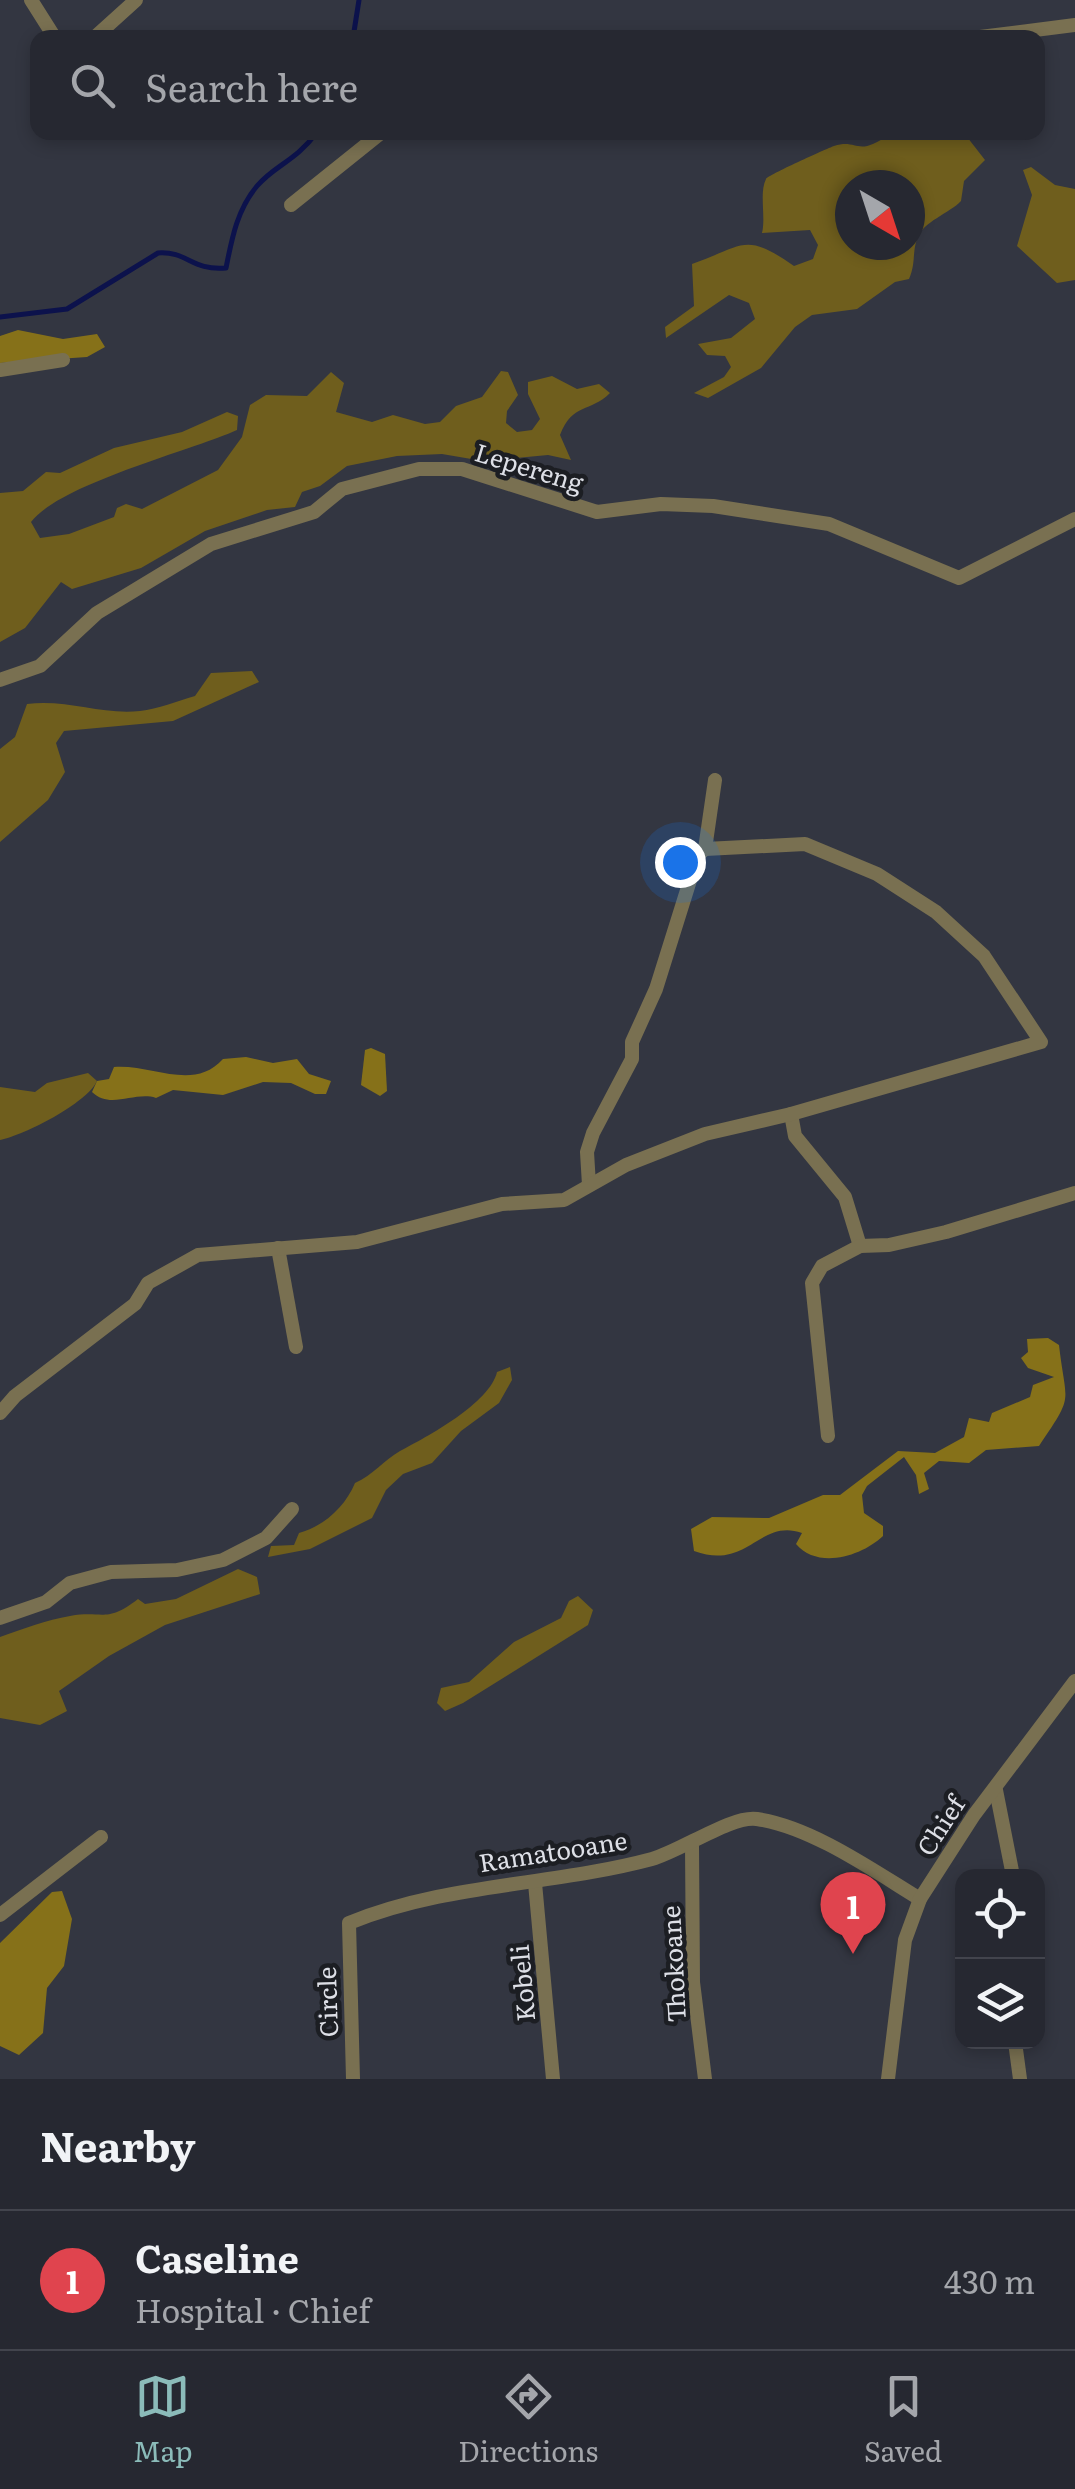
<!DOCTYPE html>
<html lang="en">
<head>
<meta charset="utf-8">
<style>
	:root { --surface:#262831; --page:#2e3039; --text:#f1f3f6; --muted:#a4a6ab; --line:#42444d; --accent:#8bbbb9 }
	body { margin:0; font-family:Literata,serif; background:var(--page); color:var(--text) }
	.controls { position:absolute; right:30px; bottom:30px; display:grid; overflow:hidden; border-radius:20px; box-shadow:0 5px 15px #0003 }
	.controls button { width:90px; height:90px; display:grid; place-items:center; padding:0; border:0; border-bottom:2px solid var(--line); background:var(--surface); color:var(--text); font:50px sans-serif }
	.compass { position:absolute; left:835px; top:170px; width:90px; height:90px; border-radius:50%; background:var(--surface); box-shadow:0 5px 15px #0003; rotate:141deg }
	.you { position:absolute; left:680px; top:862px; width:35px; height:35px; margin:-25px; border:8px solid #fff; border-radius:50%; background:#1a73e8; box-shadow:0 0 0 15px #1a73e833 }
	.badge { display:grid; place-items:center; width:65px; height:65px; border-radius:50%; background:var(--accent); color:#fff; font-size:32px; font-weight:700 }
	.pin { position:absolute; translate:-50% -82px; filter:drop-shadow(0 2px 5px #0008) }
	.pin::after { content:''; position:absolute; top:52px; width:35px; height:30px; background:inherit; clip-path:polygon(0 0,100% 0,50% 100%) }
	.list { margin:0; padding:0; list-style:none }
	h2 { display:flex; justify-content:space-between; align-items:center; height:130px; margin:0; padding:0 40px; font-size:42px }
	h2 small { font-size:32px; font-weight:400; color:var(--muted) }
	.list li { display:grid; grid-template-columns:65px 1fr auto; gap:30px; align-items:center; box-sizing:border-box; height:140px; padding:0 40px; border-top:2px solid var(--line) }
	.list b { display:block; font-size:38px; white-space:nowrap }
	.list p { margin:0; font-size:32px; white-space:nowrap; color:var(--muted) }
	.list em { font-size:32px; font-style:normal; color:var(--muted) }
	.icon { flex:none; width:55px; height:55px; fill:none; stroke:currentColor; stroke-width:2; stroke-linecap:round; stroke-linejoin:round }
	.map { position:relative; flex:none; width:1075px; height:2079px; overflow:hidden }
	.search { position:absolute; background:var(--surface); box-shadow:0 5px 15px #0003; left:30px; right:30px; top:30px; height:110px; display:flex; align-items:center; gap:25px; box-sizing:border-box; padding:0 35px; border-radius:20px; color:var(--muted); font-size:38px }
	.sheet { height:270px; background:var(--surface) }
	nav { display:flex; justify-content:space-around; align-items:center; box-sizing:border-box; height:140px; border-top:2px solid var(--line); background:var(--surface); font-size:28px; color:var(--muted) }
	nav a { display:grid; justify-items:center; gap:5px }
	nav .on { color:var(--accent) }
	.map>svg:first-child { display:block }
	.green { fill:#6f5e1d; fill-rule:evenodd }
	.forest { fill:#867119 }
	.lines { fill:none; stroke-linecap:round; stroke-linejoin:round }
	.stream { stroke:#0c124c; stroke-width:5 }
	.minor { stroke:#797051; stroke-width:14 }
	.labels { text-anchor:middle; stroke-width:9; stroke-linejoin:round; paint-order:stroke }
	.street-label { font-size:25px; fill:#dddfe6; stroke:#1c1e23 }
</style>
</head>
<body>
<div class="map">
<svg width="1075" height="2079" viewBox="0 0 1075 2079">
	<rect width="100%" height="100%" fill="#333641"/>
	<!-- green -->
	<g class="green">
		<path d="M 891,133 L 964,133 L 985,160 L 964,181 L 961,201 C 950,213 922,222 917,239 C 912,253 916,263 909,279 L 895,282 L 857,309 L 812,315 L 795,327 L 761,368 L 708,398 L 694,393 L 724,377 L 731,367 L 725,356 L 707,355 L 698,344 L 731,338 L 755,319 L 749,303 L 729,295 L 666,338 L 665,327 L 694,306 L 692,264 C 744,246 744,231 794,266 L 813,259 L 818,245 L 810,230 L 762,233 C 766,217 759,193 766,179 C 768,175 826,149 834,146 C 859,138 856,159 891,133 ZM 850,185 L 910,185 L 910,245 L 850,245 Z"/>
		<path d="M 1031,167 L 1055,185 L 1075,189 L 1075,280 L 1057,283 L 1017,246 L 1032,195 L 1023,170 Z"/>
		<path d="M 501,371 L 508,372 L 518,395 L 507,411 L 506,423 L 517,432 L 532,430 L 540,419 L 528,394 L 528,382 L 552,376 L 577,389 L 599,384 L 610,393 C 590,413 573,402 560,435 L 571,460 L 548,455 L 483,461 L 442,454 L 397,456 L 347,466 L 320,486 L 302,492 L 295,507 L 267,510 L 205,531 L 141,568 L 72,589 L 61,582 L 25,628 L 0,642 L 0,493 L 23,491 L 46,472 L 60,473 L 114,448 L 182,432 L 227,412 L 238,416 L 237,430 C 190,451 60,484 31,522 L 40,538 L 69,534 L 114,517 L 117,508 L 126,504 L 142,509 L 218,470 L 242,437 L 250,405 L 266,395 L 307,396 L 331,372 L 344,383 L 336,412 L 372,422 L 393,415 L 425,424 L 440,422 L 456,406 L 482,397 Z"/>
		<path d="M 252,671 L 259,682 L 173,721 L 64,731 L 56,743 L 65,772 L 48,800 L 0,842 L 0,749 L 15,737 L 27,704 C 67,699 101,715 140,711 C 158,709 177,701 195,696 L 211,673 Z"/>
		<path d="M 88,1073 L 97,1081 C 87,1103 25,1135 0,1140 L 0,1087 L 35,1092 L 47,1083 Z"/>
		<path d="M 510,1367 L 512,1380 L 499,1403 L 461,1431 L 432,1463 L 403,1474 L 386,1490 L 372,1518 L 310,1549 L 268,1557 L 271,1546 L 294,1545 L 299,1533 C 324,1526 345,1507 355,1483 C 373,1475 384,1460 400,1451 C 427,1437 490,1403 497,1372 Z"/>
		<path d="M 238,1569 L 257,1577 L 260,1594 L 165,1625 L 109,1656 L 59,1691 L 67,1711 L 40,1725 L 0,1718 L 0,1637 C 22,1629 47,1620 70,1616 C 103,1610 106,1624 138,1599 L 145,1604 L 176,1599 Z"/>
		<path d="M 578,1596 L 593,1610 L 588,1625 L 463,1703 L 445,1711 L 437,1703 L 441,1688 L 469,1682 L 514,1642 L 561,1618 L 569,1601 Z"/>
	</g>
	<!-- forest -->
	<g class="forest">
		<path d="M 18,330 L 63,339 L 97,334 L 105,347 L 87,357 L 0,363 L 0,336 Z"/>
		<path d="M 371,1048 L 385,1054 L 387,1091 L 380,1096 L 361,1085 L 365,1050 Z"/>
		<path d="M 246,1057 L 273,1063 L 297,1059 L 309,1074 L 331,1081 L 326,1094 L 315,1094 L 291,1083 L 263,1082 L 223,1095 L 173,1090 L 156,1098 C 135,1091 110,1110 92,1092 L 97,1081 L 109,1079 L 114,1067 C 153,1064 193,1092 223,1059 Z"/>
		<path d="M 1048,1338 L 1059,1345 C 1066,1406 1075,1393 1039,1446 L 986,1450 L 969,1463 L 939,1461 L 924,1473 L 929,1489 L 919,1494 L 916,1475 L 904,1457 L 867,1486 L 862,1495 L 864,1513 L 883,1526 L 883,1536 C 862,1556 818,1570 796,1544 L 802,1533 C 759,1518 748,1571 694,1551 L 691,1529 L 712,1517 L 769,1518 L 823,1495 L 840,1495 L 898,1451 L 935,1453 L 964,1437 L 969,1418 L 989,1422 L 992,1413 L 1030,1397 L 1033,1385 L 1054,1377 L 1028,1368 L 1021,1358 L 1028,1352 L 1027,1339 Z"/>
		<path d="M 62,1891 L 72,1919 L 64,1966 L 47,1988 L 43,2033 L 19,2055 L 0,2046 L 0,1943 L 52,1892 Z"/>
	</g>
	<g class="lines">
		<!-- stream -->
		<g class="stream">
			<path d="M 353,38 L 359,0"/>
			<path d="M 0,317 L 67,309 L 158,253 C 188,251 191,271 226,268 C 232,238 237,210 257,186 C 275,165 296,161 317,132"/>
		</g>
		<!-- minor -->
		<g class="minor">
			<path d="M 31,0 L 55,38"/>
			<path d="M 94,38 L 136,0"/>
			<path d="M 972,38 L 1075,25"/>
			<path d="M 291,205 L 382,132"/>
			<path d="M 0,370 L 63,360"/>
			<path d="M 0,680 L 40,666 L 97,613 L 211,544 L 314,512 L 342,489 L 419,469 L 462,469 L 597,512 L 661,504 L 713,506 L 829,524 L 959,578 L 1075,519"/>
			<path d="M 791,1114 L 795,1136 L 845,1197 L 860,1246"/>
			<path d="M 589,1185 L 587,1152 L 593,1133 L 632,1059 L 632,1042 L 656,989 L 698,855 L 705,849 L 715,780"/>
			<path d="M 278,1248 L 296,1347"/>
			<path d="M 0,1413 L 15,1396 L 135,1304 L 148,1283 L 198,1255 L 357,1242 L 502,1204 L 564,1200 L 626,1165 L 705,1134 L 791,1114 L 1041,1042 L 984,956 L 936,912 L 877,874 L 805,844 L 705,849"/>
			<path d="M 828,1436 L 812,1283 L 822,1266 L 860,1246 L 889,1245 L 946,1232 L 1075,1193"/>
			<path d="M 0,1618 L 46,1602 L 70,1583 L 111,1572 L 177,1570 L 223,1560 L 266,1538 L 292,1509"/>
			<path d="M 996,1790 L 1013,1876"/>
			<path d="M 692,1846 L 693,1982 L 705,2079"/>
			<path d="M 535,1883 L 553,2079"/>
			<path d="M 0,1915 L 101,1837"/>
			<path d="M 1015,2042 L 1020,2079"/>
			<path d="M 353,2079 L 349,1923 C 447,1883 551,1886 652,1859 C 681,1851 732,1815 757,1819 C 812,1827 874,1871 920,1899"/>
			<path d="M 888,2079 L 905,1940 L 920,1899 L 974,1815 L 1075,1681"/>
		</g>
	</g>
	<g class="labels">
		<!-- street labels -->
		<g class="street-label">
			<text transform="translate(529 468) rotate(17)" y="9">Lepereng</text>
			<text transform="translate(941 1826) rotate(-57)" y="9">Chief</text>
			<text transform="translate(553 1852) rotate(-9)" y="9">Ramatooane</text>
			<text transform="translate(674 1964) rotate(-93)" y="9">Thokoane</text>
			<text transform="translate(523 1983) rotate(-95)" y="9">Kobeli</text>
			<text transform="translate(328 2002) rotate(-92)" y="9">Circle</text>
		</g>
	</g>
</svg>
<div class="controls">
<button><svg class="icon" aria-label="locate" viewBox="0 0 24 24"><circle cx="12" cy="12" r="6"/><path d="M12 2v4M12 18v4M2 12h4M18 12h4"/></svg></button>
<button><svg class="icon" aria-label="layers" viewBox="0 0 24 24"><path d="M12 4l9 5-9 5-9-5zM3 14l9 5 9-5"/></svg></button>
</div>
<svg class="compass" viewBox="-18 -18 36 36"><path d="M0-13l5 13h-10z" fill="#e53935"/><path d="M0 13l5-13h-10z" fill="#a4a6ab"/></svg>
<div class="you"></div>
<div class="pin badge" style="left:853px;top:1954px;background:#e0444e">1</div>
<div class="search"><svg class="icon" aria-label="search" viewBox="0 0 24 24"><circle cx="10" cy="10" r="6"/><path d="M15 15l6 6"/></svg>Search here</div>
</div>
<section class="sheet">
<h2>Nearby<small></small></h2>
<ul class="list">
<li><span class="badge" style="background:#e0444e">1</span><div><b>Caseline</b><p>Hospital · Chief</p></div><em>430 m</em></li>
</ul>
</section>
<nav>
<a class="on"><svg class="icon" aria-label="map" viewBox="0 0 24 24"><path d="M3 6l6-2 6 2 6-2v14l-6 2-6-2-6 2zM9 4v14M15 6v14"/></svg>Map</a>
<a><svg class="icon" aria-label="directions" viewBox="0 0 24 24"><path d="M12 3l9 9-9 9-9-9zM9 14v-3h6M13 9l2 2-2 2"/></svg>Directions</a>
<a><svg class="icon" aria-label="saved" viewBox="0 0 24 24"><path d="M7 4h10v16l-5-4-5 4z"/></svg>Saved</a>
</nav>
</body>
</html>
